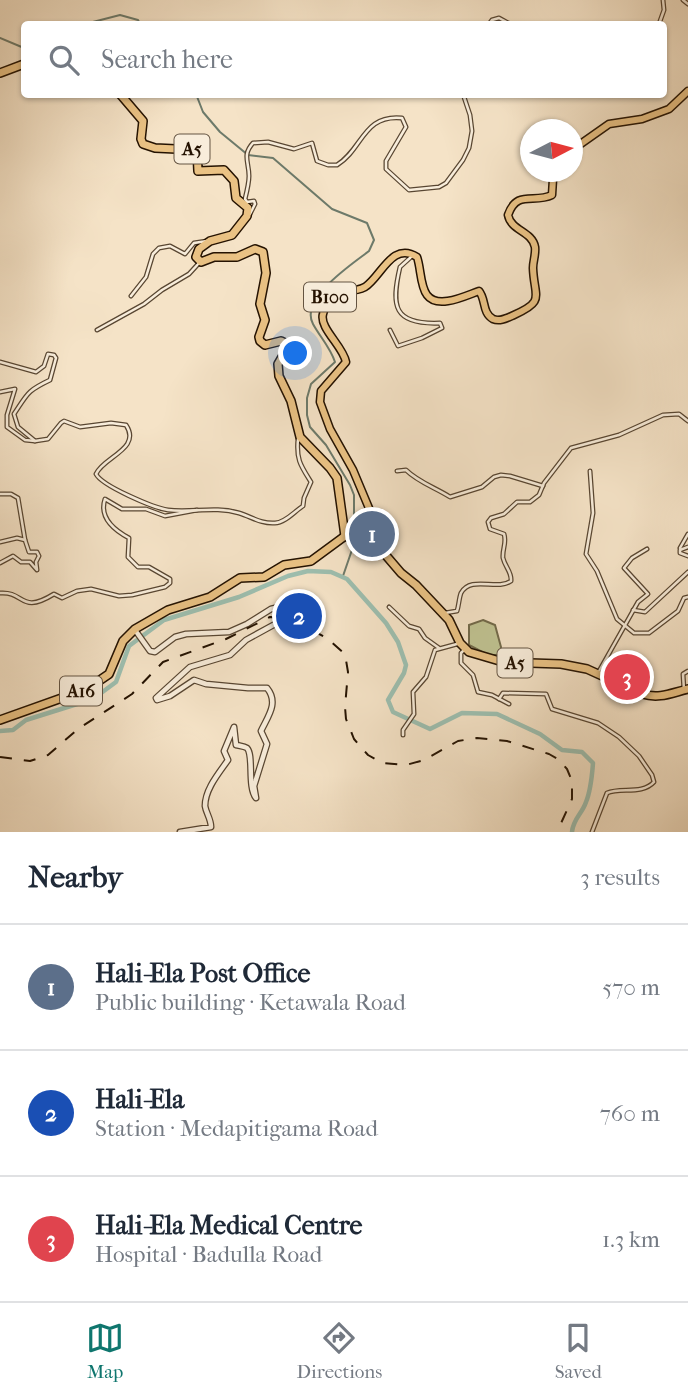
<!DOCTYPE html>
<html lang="en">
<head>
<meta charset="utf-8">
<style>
	:root { --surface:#fff; --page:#f2f2f3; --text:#1f2937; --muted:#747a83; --line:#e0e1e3; --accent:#0f766e }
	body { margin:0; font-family:"IM FELL French Canon",serif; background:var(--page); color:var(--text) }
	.compass { position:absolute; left:520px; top:119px; width:63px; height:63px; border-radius:50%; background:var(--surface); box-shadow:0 2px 5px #0004; rotate:84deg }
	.you { position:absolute; left:296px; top:354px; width:24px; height:24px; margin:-18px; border:5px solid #fff; border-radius:50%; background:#1a73e8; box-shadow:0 0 0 10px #1a73e833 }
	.badge { display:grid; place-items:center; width:46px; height:46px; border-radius:50%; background:var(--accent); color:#fff; font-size:23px; font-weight:700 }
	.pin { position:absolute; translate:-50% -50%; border:4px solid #fff; box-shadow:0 2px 7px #0006 }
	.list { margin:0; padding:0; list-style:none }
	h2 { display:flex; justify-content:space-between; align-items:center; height:91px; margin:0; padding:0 28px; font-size:30px }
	h2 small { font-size:23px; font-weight:400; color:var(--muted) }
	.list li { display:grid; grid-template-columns:46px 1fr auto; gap:21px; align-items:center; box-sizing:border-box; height:126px; padding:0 28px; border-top:2px solid var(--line) }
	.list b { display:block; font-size:26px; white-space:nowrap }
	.list p { margin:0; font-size:23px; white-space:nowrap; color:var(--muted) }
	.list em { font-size:23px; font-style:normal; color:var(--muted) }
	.icon { flex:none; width:38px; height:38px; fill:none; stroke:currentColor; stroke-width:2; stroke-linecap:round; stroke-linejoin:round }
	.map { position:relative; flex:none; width:688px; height:832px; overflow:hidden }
	.search { position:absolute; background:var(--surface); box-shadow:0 2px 5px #0004; left:21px; right:21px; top:21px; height:77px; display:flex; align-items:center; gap:18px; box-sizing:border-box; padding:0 24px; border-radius:7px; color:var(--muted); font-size:26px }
	.sheet { height:469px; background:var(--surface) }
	nav { display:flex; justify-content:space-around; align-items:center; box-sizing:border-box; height:98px; border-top:2px solid var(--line); background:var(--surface); font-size:19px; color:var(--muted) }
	nav a { display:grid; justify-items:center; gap:4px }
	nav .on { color:var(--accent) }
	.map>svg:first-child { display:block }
	.green { fill:#c0c392; stroke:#726a4a; stroke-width:2 }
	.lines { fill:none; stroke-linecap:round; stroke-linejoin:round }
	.stream { stroke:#6d7a6a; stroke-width:2 }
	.river { stroke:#9dbfb0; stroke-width:4.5 }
	.minor-casing { stroke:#584632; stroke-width:5 }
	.tertiary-casing { stroke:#584632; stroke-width:7 }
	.primary-casing { stroke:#241201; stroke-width:9 }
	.trunk-casing { stroke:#241201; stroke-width:10 }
	.minor { stroke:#f8eddb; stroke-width:2.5 }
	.tertiary { stroke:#f8eddb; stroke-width:4.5 }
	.primary { stroke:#eac284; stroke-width:6 }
	.trunk { stroke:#eac284; stroke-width:7 }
	.rail { stroke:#241201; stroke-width:2; stroke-dasharray:12 12; stroke-linecap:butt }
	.labels { text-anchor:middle; stroke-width:6; stroke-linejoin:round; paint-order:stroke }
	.shield { fill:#f8eddb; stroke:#645442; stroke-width:2 }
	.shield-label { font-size:18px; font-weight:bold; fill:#241201 }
</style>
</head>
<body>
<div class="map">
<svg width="688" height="832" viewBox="0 0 688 832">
	<rect width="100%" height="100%" fill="#f5e3c7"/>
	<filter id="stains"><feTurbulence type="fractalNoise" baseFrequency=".00286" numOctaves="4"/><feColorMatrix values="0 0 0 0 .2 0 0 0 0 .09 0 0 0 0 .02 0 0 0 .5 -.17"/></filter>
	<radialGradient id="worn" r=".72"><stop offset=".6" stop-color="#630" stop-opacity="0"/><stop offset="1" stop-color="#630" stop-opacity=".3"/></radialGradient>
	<!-- green -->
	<path class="green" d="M 483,620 L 495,625 L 501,647 L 500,655 L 488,655 L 469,645 L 469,625 Z"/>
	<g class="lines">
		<!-- stream -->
		<g class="stream">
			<path d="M 85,24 L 120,15 L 138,20 L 140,24"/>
			<path d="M 0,38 L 24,48"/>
			<path d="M 196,94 L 203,112 L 220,132 L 248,155 L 273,158 L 332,209 L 367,223 L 374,240 L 369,251 C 352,264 299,299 313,324 C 320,337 330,347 335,362 L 311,384 L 307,398 L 307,415 L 310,427 L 326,445 L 350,485 L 354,495 L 354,538"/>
			<path d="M 343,576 L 354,544"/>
		</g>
		<!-- river -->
		<path class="river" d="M 0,731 L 13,730 L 26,720 L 93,699 L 116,682 L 129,646 L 164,620 L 239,597 L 288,576 L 308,571 L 331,572 L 347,579 L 386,623 L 398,642 L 406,665 L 404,673 L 388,700 L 393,712 L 430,729 L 462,713 L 497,714 L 540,734 L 562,750 L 582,752 L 593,763 C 592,776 591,790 586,802 C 582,814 573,819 572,832"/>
		<!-- minor casing -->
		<g class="minor-casing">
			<g id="minor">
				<path d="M 683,0 L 688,4"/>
				<path d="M 489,24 L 492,20 L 499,18 L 510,24"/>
				<path d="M 659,24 L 664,10 L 663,0"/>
				<path d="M 250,214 L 255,204 L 254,201 L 247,202 L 245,199 C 247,191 249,183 249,176 C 249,162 242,155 253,143 L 268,142 L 294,149 L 312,143 L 317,161 L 328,165 L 337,165 C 363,149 363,114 402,118 L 406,127 L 386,161 L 386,169 L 409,190 L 439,187 L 446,183 L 463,160 L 469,148 L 472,131 L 470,115 L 463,94"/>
				<path d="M 131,296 L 146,277 L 153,254 L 159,248 L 170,246 L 185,254 L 194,243 L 207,241"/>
				<path d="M 97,330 L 144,304 L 162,290 L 189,274 L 200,262"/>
				<path d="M 390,330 L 398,346 L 422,338 L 442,328 L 440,323 C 393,325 391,306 400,267 L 411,257"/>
				<path d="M 0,362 L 36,372 L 44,366 L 48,354 L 54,355 L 56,358 L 50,380 C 27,391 28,393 14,414 L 18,427 L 35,441 L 48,439 L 61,423 L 64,421 L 80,427 L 111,423 L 126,425 C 142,449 103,457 96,474 C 102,486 154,508 168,510 C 191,513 215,506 239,513 C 252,517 261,524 275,523 C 285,523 295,511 303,506 L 304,498 L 311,482 C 301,466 296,460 298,439"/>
				<path d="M 0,392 L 15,389 L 7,415 L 7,427 L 25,440 L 35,441"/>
				<path d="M 397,471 L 406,470 C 418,482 436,488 450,497 L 482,487 L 494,477 L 501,475 L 510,476 L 543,486"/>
				<path d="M 590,471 L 593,513 L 586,554 L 597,571 L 617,619 L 634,633 L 649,633 L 678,611 L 684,598 L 688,597"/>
				<path d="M 0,494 L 11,494 L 18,498 L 25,540"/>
				<path d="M 0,542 L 17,538 L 25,540 L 29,552 L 37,552 L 39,556 L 36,562 L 37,570 L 30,562 L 21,562 L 13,556 L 0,563"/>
				<path d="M 688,547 L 680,550 L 680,553 L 688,556"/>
				<path d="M 680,548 L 688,534"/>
				<path d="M 0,593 C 25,591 20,615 54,594 L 62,598 L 77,591 L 91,589 L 119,596 L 132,595 L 165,587 L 170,583 L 170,579 L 149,567 L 138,567 L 128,557 L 129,538 C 114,530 99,517 105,499 L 122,509 L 146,509 L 165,516 L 197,510"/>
				<path d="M 389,607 L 409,626 L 419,629 L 425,638 L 439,648"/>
				<path d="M 633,610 L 645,612 L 688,572"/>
				<path d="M 445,613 L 457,611 C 459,605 459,598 461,593 C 471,575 497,591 511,581 C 512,572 505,567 503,558 C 502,549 507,543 504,534 L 490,529 L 488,522 L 491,518 L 504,514 L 517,502 L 530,502 L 539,495 L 544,483 L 571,448 L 619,435 L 663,415 L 679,414 L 688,421"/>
				<path d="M 464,650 L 461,653 L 461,663 L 473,675 L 478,692 L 492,695 L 509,704"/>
				<path d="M 598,673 L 638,602 L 648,594 L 624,568 L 632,558 L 647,549"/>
				<path d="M 684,690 L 683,674 L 688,671"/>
				<path d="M 499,699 L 503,693 L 546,694 L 552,709 L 598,723 L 619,737 L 639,756 L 652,775 L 654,782 C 642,795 621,787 607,793 L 592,832"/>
				<path d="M 403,735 L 403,730 L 414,714 L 413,692 L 426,677 L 435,650 L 457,644"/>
			</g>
		</g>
		<!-- tertiary casing -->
		<g class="tertiary-casing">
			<path id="tertiary" d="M 135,630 L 150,651 L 155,652 L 175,637 L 186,634 L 229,632 L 247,624 L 271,609 L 275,608 L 281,612 L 281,619 L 277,623 L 246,640 L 230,655 L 190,667 L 156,698 L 157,700 L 170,696 L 194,680 L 206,684 L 248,688 L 267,688 C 279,703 268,716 261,731 L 267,744 L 254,786 L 256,798 C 247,787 254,755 247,748 C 244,746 240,746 236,745 L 234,727 L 224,751 L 228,760 C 219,773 205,789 205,806 C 206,813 211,819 211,827 L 180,832"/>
		</g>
		<!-- primary casing -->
		<g class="primary-casing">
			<g id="primary">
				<path d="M 572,150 L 609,124 L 642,119 L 669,109 L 688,91"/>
				<path d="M 383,552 L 379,532 L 353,470 L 330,429 L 320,402 L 321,391 L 346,362 C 343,346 319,328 323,314 C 332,279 346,297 365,287 C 381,277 392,241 417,257 C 421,268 420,286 427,295 C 438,310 467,295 479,291 C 486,299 482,313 493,319 C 500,322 507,318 514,315 C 546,301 534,297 533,268 C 533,261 536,254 535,247 C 532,231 511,231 508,215 C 517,189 534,204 552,195 L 553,179 L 556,172"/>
			</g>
		</g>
		<!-- trunk casing -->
		<g class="trunk-casing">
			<g id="trunk">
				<path d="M 0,73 L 24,64"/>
				<path d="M 120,94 L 143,121 L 141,139 L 143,144 L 155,148 L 197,150 L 198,171 L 224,170 L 234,181 L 236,198 L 248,208 L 247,216 L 232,235 L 210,241 L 199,249 L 196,257 L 201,262 L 214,257 L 237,257 L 255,249 L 263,252 L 266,273 L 260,304 L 265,320 L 259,337 L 260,341 L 265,345 L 281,341 L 285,343 L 285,352 L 278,364 L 279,376 L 291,401 L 300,437 L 330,468 L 337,478 L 345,536"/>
				<path d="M 345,536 L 383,552 L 401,573 L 416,585 L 449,620 L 460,643 L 469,652 L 503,662 L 561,664 L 587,669 L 642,694 C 660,699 671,693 688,689"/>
				<path d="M 0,720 L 87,689 L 109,674 L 123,641 L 135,629 L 168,610 L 210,597 L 240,578 L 264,577 L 284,565 L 311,561 L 345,536"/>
			</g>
		</g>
		<!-- minor -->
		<use href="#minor" class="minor"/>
		<!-- tertiary -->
		<use href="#tertiary" class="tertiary"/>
		<!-- primary -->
		<use href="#primary" class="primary"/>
		<!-- trunk -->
		<use href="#trunk" class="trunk"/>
		<!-- rail -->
		<path class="rail" d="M 0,757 L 30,761 L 48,755 L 78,729 L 132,694 L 163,662 L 226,639 L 270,617 L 291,618 L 328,639 L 345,654 L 348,672 L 345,707 L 346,719 L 354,739 L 368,755 L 382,763 L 406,765 L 424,760 L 458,741 L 477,738 L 507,741 L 549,754 L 558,759 L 567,769 L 572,781 L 572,799 L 557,832"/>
	</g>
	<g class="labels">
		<!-- shield labels -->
		<g class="shield">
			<rect x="174.5" y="134.5" width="35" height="29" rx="5"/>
			<rect x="304" y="282.5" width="52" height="29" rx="5"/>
			<rect x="497.5" y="648.5" width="35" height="29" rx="5"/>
			<rect x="60" y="676.5" width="42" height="29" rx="5"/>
		</g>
		<g class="shield-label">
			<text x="192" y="155">A5</text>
			<text x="330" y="303">B100</text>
			<text x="515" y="669">A5</text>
			<text x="81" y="697">A16</text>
		</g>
	</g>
	<rect width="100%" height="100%" filter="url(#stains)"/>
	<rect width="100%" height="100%" fill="url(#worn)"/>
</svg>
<svg class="compass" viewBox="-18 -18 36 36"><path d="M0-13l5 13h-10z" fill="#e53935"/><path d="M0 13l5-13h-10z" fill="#747a83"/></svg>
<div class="you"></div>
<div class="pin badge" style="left:372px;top:534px;background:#5c6f8a">1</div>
<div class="pin badge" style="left:299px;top:616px;background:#1a4fb4">2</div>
<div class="pin badge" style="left:627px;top:677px;background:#e0444e">3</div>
<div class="search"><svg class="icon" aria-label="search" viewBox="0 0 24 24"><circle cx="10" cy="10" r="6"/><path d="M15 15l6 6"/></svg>Search here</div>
</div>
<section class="sheet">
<h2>Nearby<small>3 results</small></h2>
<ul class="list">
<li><span class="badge" style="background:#5c6f8a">1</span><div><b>Hali-Ela Post Office</b><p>Public building · Ketawala Road</p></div><em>570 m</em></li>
<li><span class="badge" style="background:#1a4fb4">2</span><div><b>Hali-Ela</b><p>Station · Medapitigama Road</p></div><em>760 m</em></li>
<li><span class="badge" style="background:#e0444e">3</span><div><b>Hali-Ela Medical Centre</b><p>Hospital · Badulla Road</p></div><em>1.3 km</em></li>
</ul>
</section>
<nav>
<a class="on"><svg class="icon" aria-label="map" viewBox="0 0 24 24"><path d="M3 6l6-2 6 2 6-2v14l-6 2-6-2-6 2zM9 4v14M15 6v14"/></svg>Map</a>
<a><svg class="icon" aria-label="directions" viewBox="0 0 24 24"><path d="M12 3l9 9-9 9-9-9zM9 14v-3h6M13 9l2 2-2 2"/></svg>Directions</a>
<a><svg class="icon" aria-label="saved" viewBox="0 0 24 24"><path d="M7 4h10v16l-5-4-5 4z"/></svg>Saved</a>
</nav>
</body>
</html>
